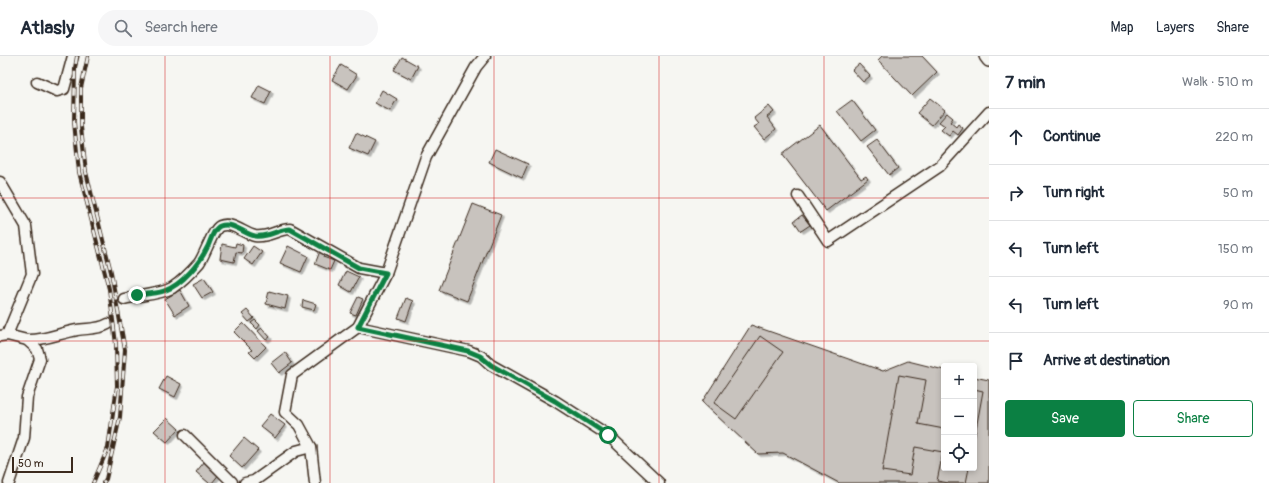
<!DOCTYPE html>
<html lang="en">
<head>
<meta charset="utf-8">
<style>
	:root { --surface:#fff; --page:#f6f6f7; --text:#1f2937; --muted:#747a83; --line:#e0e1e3; --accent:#0b8043 }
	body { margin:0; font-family:Pangolin,sans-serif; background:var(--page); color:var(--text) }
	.controls { position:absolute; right:12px; bottom:12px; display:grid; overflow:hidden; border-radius:4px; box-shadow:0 2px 6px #0003 }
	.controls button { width:36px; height:36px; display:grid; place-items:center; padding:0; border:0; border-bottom:1px solid var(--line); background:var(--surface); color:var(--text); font:20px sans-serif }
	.scale { position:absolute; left:12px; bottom:10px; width:61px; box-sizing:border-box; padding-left:4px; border:2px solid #3b2a1e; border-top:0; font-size:11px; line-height:14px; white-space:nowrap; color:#3b2a1e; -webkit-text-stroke:3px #f6f6f2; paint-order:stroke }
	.stop { position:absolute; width:12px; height:12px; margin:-9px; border:3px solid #0b8043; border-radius:50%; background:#fff }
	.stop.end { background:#0b8043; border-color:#fff; box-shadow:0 1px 4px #0008 }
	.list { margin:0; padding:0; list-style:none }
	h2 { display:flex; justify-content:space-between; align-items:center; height:52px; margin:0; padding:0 16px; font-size:17px }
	h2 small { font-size:13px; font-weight:400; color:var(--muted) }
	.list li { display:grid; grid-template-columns:26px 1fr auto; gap:12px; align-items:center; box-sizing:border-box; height:56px; padding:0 16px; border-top:1px solid var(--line) }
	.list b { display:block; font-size:15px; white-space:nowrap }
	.list em { font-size:13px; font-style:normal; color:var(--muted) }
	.actions { display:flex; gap:8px; padding:12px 16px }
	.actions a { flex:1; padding:9px 0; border:1px solid var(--accent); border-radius:4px; text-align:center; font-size:14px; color:var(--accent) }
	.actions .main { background:var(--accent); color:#fff }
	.icon { flex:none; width:22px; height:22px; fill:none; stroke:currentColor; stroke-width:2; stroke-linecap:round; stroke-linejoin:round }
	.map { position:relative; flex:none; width:989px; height:427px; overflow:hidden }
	header { display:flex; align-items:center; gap:24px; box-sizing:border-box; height:56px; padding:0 20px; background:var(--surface); border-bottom:1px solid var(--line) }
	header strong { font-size:19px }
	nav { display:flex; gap:22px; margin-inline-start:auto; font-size:14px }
	.search { width:280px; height:36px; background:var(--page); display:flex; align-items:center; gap:10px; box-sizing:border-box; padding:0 14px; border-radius:22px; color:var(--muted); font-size:15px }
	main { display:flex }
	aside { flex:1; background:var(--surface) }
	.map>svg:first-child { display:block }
	.building { fill:#c8c3be; stroke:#3b2a1e; filter:url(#shadow) }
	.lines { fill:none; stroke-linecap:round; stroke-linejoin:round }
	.minor-casing { stroke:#3b2a1e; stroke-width:13 }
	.major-casing { stroke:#3b2a1e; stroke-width:16 }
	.minor { stroke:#f6f6f2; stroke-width:10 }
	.major { stroke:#f6f6f2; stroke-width:13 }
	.rail-casing { stroke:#3b2a1e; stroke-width:4 }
	.rail { stroke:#f6f6f2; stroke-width:2.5; stroke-dasharray:8; stroke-linecap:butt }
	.route { stroke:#0b8043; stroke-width:5 }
	.grid { fill:none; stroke:#d62828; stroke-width:1; stroke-opacity:0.55 }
</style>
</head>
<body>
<header>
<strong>Atlasly</strong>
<div class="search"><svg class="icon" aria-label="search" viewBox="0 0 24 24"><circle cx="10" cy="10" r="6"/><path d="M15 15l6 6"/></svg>Search here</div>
<nav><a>Map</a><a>Layers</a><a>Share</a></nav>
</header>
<main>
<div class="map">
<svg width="989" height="427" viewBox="0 0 989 427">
	<defs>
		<filter id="shadow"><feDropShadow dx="2.5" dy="2.5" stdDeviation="0" flood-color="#0004"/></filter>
	</defs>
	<rect width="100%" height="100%" fill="#f6f6f2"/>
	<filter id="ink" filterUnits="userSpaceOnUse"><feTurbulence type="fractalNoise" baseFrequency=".025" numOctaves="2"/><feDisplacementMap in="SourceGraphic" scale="8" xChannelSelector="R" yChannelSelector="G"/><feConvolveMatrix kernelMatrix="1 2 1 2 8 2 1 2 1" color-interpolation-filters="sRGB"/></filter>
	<g filter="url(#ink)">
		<!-- building -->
		<g class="building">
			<path d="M 882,0 L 922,0 L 937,16 L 912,40 L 878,4 Z"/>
			<path d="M 402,1 L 418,10 L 411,23 L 394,14 Z"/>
			<path d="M 859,8 L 870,20 L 863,26 L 852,14 Z"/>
			<path d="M 341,9 L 357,19 L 348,33 L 332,24 Z"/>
			<path d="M 259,29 L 271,35 L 265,48 L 252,42 Z"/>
			<path d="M 382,34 L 397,43 L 390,55 L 375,47 Z"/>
			<path d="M 930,42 L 945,54 L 932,69 L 917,57 Z"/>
			<path d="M 852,44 L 875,74 L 861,85 L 837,55 Z"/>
			<path d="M 769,50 L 774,56 L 767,61 L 776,73 L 764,83 L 754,71 L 759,68 L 754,62 Z"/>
			<path d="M 947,57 L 953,62 L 950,66 L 956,71 L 958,68 L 963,72 L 958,79 L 953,75 L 949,80 L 941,74 L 945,70 L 939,66 Z"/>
			<path d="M 820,69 L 861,123 L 866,120 L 868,123 L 826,155 L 782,98 Z"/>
			<path d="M 356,77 L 375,86 L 368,100 L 349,92 Z"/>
			<path d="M 877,84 L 898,112 L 889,119 L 867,91 Z"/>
			<path d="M 495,93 L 528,108 L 522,122 L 489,106 Z"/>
			<path d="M 473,148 L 501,159 L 467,245 L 439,234 Z"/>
			<path d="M 802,159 L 810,169 L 801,175 L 794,165 Z"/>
			<path d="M 236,187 L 243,189 L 242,197 L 236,196 L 234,206 L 220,203 L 222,188 L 235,191 Z"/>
			<path d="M 253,190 L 262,196 L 253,209 L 244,203 Z"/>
			<path d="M 288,190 L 308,200 L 301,216 L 280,207 Z"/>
			<path d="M 320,195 L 325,197 L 323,201 L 334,205 L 330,214 L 315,208 Z"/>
			<path d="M 346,215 L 359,221 L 351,236 L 339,229 Z"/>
			<path d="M 204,222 L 213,236 L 202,242 L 193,228 Z"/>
			<path d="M 180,234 L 189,250 L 175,259 L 165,243 Z"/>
			<path d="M 269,235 L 288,240 L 285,253 L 266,248 Z"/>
			<path d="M 358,241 L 363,243 L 356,259 L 350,257 Z"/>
			<path d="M 406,242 L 413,245 L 406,265 L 398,262 Z"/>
			<path d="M 303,244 L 316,248 L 314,254 L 302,251 Z"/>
			<path d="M 247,254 L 254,262 L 249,266 L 242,258 Z"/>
			<path d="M 255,264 L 260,269 L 257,273 L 251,267 Z"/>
			<path d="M 243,267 L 266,291 L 255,302 L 249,296 L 252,294 L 234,276 Z"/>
			<path d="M 751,269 L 883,315 L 908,305 L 944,314 L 944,412 L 974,412 L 974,321 L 989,324 L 989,427 L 839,427 L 783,397 L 758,398 L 702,346 Z"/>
			<path d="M 262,272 L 270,281 L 266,284 L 258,275 Z"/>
			<path d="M 760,280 L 783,296 L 736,363 L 714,347 Z"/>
			<path d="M 285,296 L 292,307 L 279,317 L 271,307 Z"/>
			<path d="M 899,319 L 926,324 L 918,368 L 944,373 L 944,412 L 969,412 L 966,427 L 949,427 L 937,425 L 943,396 L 915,391 L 910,419 L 882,415 Z"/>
			<path d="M 166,320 L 181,328 L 175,341 L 159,333 Z"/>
			<path d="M 974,333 L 983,335 L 974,384 Z"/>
			<path d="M 270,358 L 285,369 L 275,382 L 260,370 Z"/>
			<path d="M 167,362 L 179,373 L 167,386 L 154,375 Z"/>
			<path d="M 244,382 L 258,394 L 242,412 L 229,400 Z"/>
			<path d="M 205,405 L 220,417 L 212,427 L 209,427 L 196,416 Z"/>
		</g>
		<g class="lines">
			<!-- minor casing -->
			<g class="minor-casing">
				<g id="minor">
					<path d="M 37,26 L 57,35 L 64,33 L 73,0"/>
					<path d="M 0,126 L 26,170 L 32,218 L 7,279"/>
					<path d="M 798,140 L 828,185 L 940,110 L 989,56"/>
					<path d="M 124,243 C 139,239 159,239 172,232 C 181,226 192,215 199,207 C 205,199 213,173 220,170 C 232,165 244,178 255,180 C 268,182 278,173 290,173 L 359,212 L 386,217"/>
					<path d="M 358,271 L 469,295 L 481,300 L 491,309 L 555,345 L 608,379 L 659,427"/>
					<path d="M 0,280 L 7,279 L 27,284 L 37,293 L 40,303 L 27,341 L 24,382 L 9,427"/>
					<path d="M 27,284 C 44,285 60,277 77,274 C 87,272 98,274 108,268"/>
					<path d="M 185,379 L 232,426"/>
					<path d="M 245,427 L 254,425 L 296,395 L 311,391"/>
					<path d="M 315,427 L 311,391 L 299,369 L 285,356 L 292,319 L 358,271 L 386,217 L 426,101 L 476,11 L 485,0"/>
				</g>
			</g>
			<!-- major casing -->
			<g class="major-casing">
				<path id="major" d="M 986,0 L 989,4"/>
			</g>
			<!-- minor -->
			<use href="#minor" class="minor"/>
			<!-- major -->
			<use href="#major" class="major"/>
			<!-- rail casing -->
			<g class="rail-casing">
				<g id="rail">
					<path d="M 77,0 L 75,12 L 74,66 L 79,116 L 109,233 L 116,288 L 117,330 L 108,392 L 93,427"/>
					<path d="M 88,0 L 81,32 L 81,71 L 86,116 L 111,216 L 125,294 L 120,361 L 106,423 L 103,427"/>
				</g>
			</g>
			<!-- rail -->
			<use href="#rail" class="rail"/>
		</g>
	</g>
	<g class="lines" filter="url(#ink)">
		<!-- route -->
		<path class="route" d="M 137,239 C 146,238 156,238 164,235 C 182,229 200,207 208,190 C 211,184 213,173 220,170 C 232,165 244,178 255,180 C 268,182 278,173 290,173 L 359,212 L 386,217 L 358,271 L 468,295 L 480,300 L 491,309 L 555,345 L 608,379"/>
	</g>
	<!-- grid -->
	<path class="grid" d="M 165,0 L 165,427M 330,0 L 330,427M 494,0 L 494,427M 659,0 L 659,427M 824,0 L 824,427M 0,142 L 989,142M 0,285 L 989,285"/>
</svg>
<div class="controls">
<button>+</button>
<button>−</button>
<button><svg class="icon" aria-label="locate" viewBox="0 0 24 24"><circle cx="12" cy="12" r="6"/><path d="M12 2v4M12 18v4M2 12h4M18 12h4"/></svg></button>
</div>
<div class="scale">50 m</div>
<div class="stop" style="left:608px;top:379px"></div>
<div class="stop end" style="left:137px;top:239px"></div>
</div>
<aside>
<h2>7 min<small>Walk · 510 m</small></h2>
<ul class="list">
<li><svg class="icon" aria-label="ahead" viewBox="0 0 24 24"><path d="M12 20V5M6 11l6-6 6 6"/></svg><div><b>Continue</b></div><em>220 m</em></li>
<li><svg class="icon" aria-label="right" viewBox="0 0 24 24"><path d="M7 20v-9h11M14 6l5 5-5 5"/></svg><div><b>Turn right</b></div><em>50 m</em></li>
<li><svg class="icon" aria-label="left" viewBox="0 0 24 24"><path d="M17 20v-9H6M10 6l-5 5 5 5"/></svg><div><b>Turn left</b></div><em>150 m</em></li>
<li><svg class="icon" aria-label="left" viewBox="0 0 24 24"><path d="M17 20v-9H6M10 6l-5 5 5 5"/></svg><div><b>Turn left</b></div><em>90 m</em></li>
<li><svg class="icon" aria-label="arrive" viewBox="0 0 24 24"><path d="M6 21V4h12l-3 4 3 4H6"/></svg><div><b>Arrive at destination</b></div></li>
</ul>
<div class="actions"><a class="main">Save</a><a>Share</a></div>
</aside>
</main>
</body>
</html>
